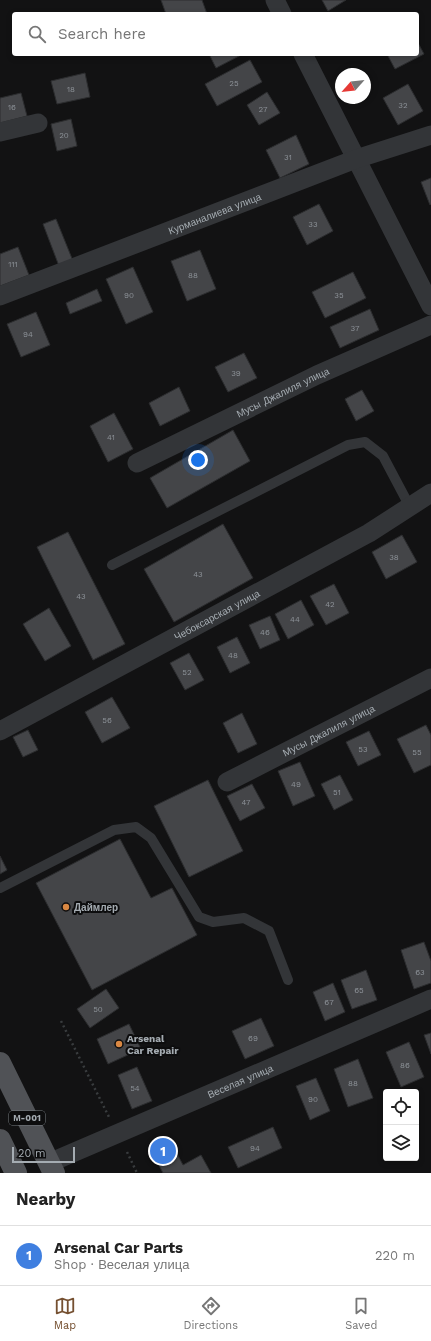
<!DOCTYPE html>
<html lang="en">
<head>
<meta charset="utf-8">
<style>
	:root { --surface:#fff; --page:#f2f2f2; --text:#222; --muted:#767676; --line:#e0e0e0; --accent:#755031 }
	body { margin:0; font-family:"Work Sans",sans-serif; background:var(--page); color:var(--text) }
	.controls { position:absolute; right:12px; bottom:12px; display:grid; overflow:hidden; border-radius:4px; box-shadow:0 2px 6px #0003 }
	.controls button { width:36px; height:36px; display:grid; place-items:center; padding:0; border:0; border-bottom:1px solid var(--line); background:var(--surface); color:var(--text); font:20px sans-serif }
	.compass { position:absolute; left:335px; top:68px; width:36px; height:36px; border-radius:50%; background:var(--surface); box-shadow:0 2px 6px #0003; rotate:243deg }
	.scale { position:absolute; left:12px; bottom:10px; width:63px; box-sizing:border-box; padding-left:4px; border:2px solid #a5acb2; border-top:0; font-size:11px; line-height:14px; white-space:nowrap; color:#a5acb2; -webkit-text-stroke:3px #0d0d0e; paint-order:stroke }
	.you { position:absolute; left:198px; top:460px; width:14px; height:14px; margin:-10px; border:3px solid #fff; border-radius:50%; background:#1a73e8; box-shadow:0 0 0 6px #1a73e833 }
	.badge { display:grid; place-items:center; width:26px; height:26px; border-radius:50%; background:var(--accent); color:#fff; font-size:13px; font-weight:700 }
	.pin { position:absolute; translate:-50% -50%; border:2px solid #fff; box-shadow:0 1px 4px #0006 }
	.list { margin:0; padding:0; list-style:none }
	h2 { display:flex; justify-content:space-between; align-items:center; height:52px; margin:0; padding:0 16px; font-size:17px }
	h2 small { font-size:13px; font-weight:400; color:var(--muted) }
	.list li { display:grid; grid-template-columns:26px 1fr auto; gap:12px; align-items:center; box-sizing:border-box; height:60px; padding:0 16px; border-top:1px solid var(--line) }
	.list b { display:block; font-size:15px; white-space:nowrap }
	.list p { margin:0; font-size:13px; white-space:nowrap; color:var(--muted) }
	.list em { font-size:13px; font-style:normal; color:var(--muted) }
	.icon { flex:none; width:22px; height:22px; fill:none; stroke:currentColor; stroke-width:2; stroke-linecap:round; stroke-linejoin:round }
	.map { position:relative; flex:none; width:431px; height:1173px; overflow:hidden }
	.search { position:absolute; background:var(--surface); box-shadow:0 2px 6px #0003; left:12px; right:12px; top:12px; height:44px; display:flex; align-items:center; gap:10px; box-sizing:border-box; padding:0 14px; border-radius:4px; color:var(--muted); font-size:15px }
	.sheet { height:112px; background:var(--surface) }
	nav { display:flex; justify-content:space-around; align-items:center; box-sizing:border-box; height:56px; border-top:1px solid var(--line); background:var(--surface); font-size:11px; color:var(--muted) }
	nav a { display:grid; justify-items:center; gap:2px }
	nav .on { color:var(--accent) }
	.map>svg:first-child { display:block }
	.building { fill:#444548; stroke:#2c2d2f }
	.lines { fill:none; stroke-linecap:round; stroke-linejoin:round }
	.path { stroke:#393c3e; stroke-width:2.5; stroke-dasharray:2 3; stroke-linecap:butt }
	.service { stroke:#333538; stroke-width:10 }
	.minor { stroke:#333538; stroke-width:19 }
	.primary { stroke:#505256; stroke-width:22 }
	.poi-dot { fill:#da8843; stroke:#0d0d0e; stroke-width:1.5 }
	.labels { text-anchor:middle; stroke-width:4; stroke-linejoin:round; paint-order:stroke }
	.number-label { font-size:8px; fill:#8d9298 }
	.shield { fill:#0d0d0e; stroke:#777c81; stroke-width:1 }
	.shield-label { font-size:9px; font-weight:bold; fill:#a5acb2 }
	.street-label { font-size:10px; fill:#a5acb2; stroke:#0d0d0e }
	.poi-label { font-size:10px; font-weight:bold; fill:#a5acb2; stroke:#0d0d0e; text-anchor:start }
</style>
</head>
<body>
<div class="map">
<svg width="431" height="1173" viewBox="0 0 431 1173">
	<rect width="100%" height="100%" fill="#121213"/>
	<!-- building -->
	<g class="building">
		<path d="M 161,0 L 202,0 L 207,14 L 166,14 Z"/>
		<path d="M 322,0 L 346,0 L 328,11 Z"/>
		<path d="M 417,41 L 424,54 L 395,69 L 387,54 L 417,54 Z"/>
		<path d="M 209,54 L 243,54 L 216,68 Z"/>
		<path d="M 250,60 L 262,82 L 217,106 L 205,84 Z"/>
		<path d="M 85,73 L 90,97 L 57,104 L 51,81 Z"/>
		<path d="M 408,84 L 423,111 L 398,125 L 383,98 Z"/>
		<path d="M 267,92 L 280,113 L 259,125 L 247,105 Z"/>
		<path d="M 21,93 L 27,116 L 0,123 L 0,98 Z"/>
		<path d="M 71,119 L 77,146 L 57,151 L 51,124 Z"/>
		<path d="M 296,135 L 309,164 L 280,178 L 266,150 Z"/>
		<path d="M 431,178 L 431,204 L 430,205 L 421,182 Z"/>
		<path d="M 319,204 L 333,231 L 307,245 L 293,217 Z"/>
		<path d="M 56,219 L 73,261 L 59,266 L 43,224 Z"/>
		<path d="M 18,247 L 29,275 L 0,286 L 0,254 Z"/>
		<path d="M 200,250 L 216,289 L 187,301 L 171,261 Z"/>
		<path d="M 133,267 L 153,312 L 126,324 L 106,279 Z"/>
		<path d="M 353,272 L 366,298 L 325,318 L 312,292 Z"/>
		<path d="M 97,289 L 102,301 L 70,314 L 66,303 Z"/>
		<path d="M 370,309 L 379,330 L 340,348 L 330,327 Z"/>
		<path d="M 36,312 L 50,345 L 21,357 L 7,324 Z"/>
		<path d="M 244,353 L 257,378 L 228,392 L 215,367 Z"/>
		<path d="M 179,387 L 190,411 L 160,426 L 149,403 Z"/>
		<path d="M 362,390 L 374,411 L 356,421 L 345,399 Z"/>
		<path d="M 114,413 L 133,449 L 108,462 L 90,426 Z"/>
		<path d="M 233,430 L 250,461 L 167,508 L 150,478 Z"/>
		<path d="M 223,524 L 253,578 L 174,622 L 144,569 Z"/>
		<path d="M 68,532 L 125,644 L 93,660 L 37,547 Z"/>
		<path d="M 402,535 L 417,562 L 386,579 L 372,552 Z"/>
		<path d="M 334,584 L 349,613 L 326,625 L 310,596 Z"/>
		<path d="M 301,600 L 314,625 L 288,639 L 275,614 Z"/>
		<path d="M 49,608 L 71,646 L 45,661 L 23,624 Z"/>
		<path d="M 270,616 L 280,640 L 260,649 L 249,625 Z"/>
		<path d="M 237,637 L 250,663 L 230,673 L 217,647 Z"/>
		<path d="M 189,653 L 204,680 L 185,690 L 170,663 Z"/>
		<path d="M 112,697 L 130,728 L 102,743 L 85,712 Z"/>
		<path d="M 242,713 L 257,744 L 238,753 L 223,723 Z"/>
		<path d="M 426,725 L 431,735 L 431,765 L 414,773 L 397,739 Z"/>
		<path d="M 28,730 L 38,750 L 23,757 L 13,737 Z"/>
		<path d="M 369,731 L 381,755 L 358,766 L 346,742 Z"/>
		<path d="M 300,762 L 315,796 L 293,806 L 278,771 Z"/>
		<path d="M 340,775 L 353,800 L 334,810 L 321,784 Z"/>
		<path d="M 208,780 L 243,851 L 189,877 L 154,806 Z"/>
		<path d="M 252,784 L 265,808 L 240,821 L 227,796 Z"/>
		<path d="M 120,839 L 151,898 L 172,888 L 197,935 L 92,990 L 36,883 Z"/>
		<path d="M 0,856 L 7,870 L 0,874 Z"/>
		<path d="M 424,942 L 431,961 L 431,983 L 414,989 L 401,950 Z"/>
		<path d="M 366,970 L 377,1000 L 352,1009 L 341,980 Z"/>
		<path d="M 333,983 L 345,1012 L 325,1021 L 313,992 Z"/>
		<path d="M 106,989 L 119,1008 L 90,1028 L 77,1009 Z"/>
		<path d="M 261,1018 L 274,1046 L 245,1059 L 232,1031 Z"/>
		<path d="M 129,1024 L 141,1049 L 108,1064 L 97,1039 Z"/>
		<path d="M 431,1033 L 431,1054 L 424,1035 Z"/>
		<path d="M 409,1042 L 424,1077 L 401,1087 L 386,1052 Z"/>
		<path d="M 358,1059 L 373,1098 L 348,1107 L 334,1069 Z"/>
		<path d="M 137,1067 L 152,1101 L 132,1109 L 118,1075 Z"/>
		<path d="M 316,1078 L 330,1111 L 310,1120 L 296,1086 Z"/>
		<path d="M 273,1127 L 282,1148 L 238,1168 L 228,1147 Z"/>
		<path d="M 168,1137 L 183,1165 L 201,1155 L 211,1173 L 163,1173 L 149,1147 Z"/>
	</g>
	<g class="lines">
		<!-- path -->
		<g class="path">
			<path d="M 61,1021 L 109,1117"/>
			<path d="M 127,1152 L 137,1173"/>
		</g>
		<!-- service -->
		<g class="service">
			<path d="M 112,565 L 348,445 L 365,442 L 383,456 L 410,507"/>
			<path d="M 0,888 L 114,830 L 136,827 L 151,838 L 199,917 L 213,922 L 244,918 L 269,931 L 288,980"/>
		</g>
		<!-- minor -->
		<g class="minor">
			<path d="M 275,0 L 282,14"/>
			<path d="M 303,54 L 431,306"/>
			<path d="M 0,132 L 38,123"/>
			<path id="s1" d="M 0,296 L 356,159 L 431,135"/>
			<path id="s2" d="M 137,463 L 317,375 L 431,325"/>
			<path id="s3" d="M 0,731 L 369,533 L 431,493"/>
			<path id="s4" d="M 227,782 L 431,678"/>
			<path id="s5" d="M 49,1163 L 431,999"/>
		</g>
		<!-- primary -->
		<g class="primary">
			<path d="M 0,1063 L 54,1173"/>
			<path d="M 0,1140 L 16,1173"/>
		</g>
	</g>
	<!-- markers -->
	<g class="poi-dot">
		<circle cx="66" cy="907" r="4"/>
		<circle cx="119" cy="1044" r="4"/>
	</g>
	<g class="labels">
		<!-- number labels -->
		<g class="number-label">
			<text x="234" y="86">25</text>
			<text x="71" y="92">18</text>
			<text x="403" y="108">32</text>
			<text x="12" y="110">16</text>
			<text x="263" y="112">27</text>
			<text x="64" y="138">20</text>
			<text x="288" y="160">31</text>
			<text x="313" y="227">33</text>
			<text x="13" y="267">111</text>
			<text x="193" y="278">88</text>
			<text x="129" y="298">90</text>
			<text x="339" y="298">35</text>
			<text x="355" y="331">37</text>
			<text x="28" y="337">94</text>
			<text x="236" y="376">39</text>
			<text x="111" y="440">41</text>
			<text x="394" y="560">38</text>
			<text x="198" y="577">43</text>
			<text x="81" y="599">43</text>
			<text x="330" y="607">42</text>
			<text x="295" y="622">44</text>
			<text x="265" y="635">46</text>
			<text x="233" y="658">48</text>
			<text x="187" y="675">52</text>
			<text x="107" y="723">56</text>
			<text x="363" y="752">53</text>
			<text x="417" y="755">55</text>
			<text x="296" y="787">49</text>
			<text x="337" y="795">51</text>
			<text x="246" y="805">47</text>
			<text x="420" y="975">63</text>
			<text x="359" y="993">65</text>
			<text x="329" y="1005">67</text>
			<text x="98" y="1012">50</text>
			<text x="253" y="1041">69</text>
			<text x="405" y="1068">86</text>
			<text x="353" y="1086">88</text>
			<text x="135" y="1091">54</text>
			<text x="313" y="1102">90</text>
			<text x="255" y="1151">94</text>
		</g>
		<!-- shield labels -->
		<rect class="shield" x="9" y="1111" width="36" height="14" rx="3"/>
		<g class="shield-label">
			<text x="27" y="1121">М-001</text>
		</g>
		<!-- street labels -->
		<g class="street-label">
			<text dy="4" stroke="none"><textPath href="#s1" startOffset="230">Курманалиева улица</textPath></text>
			<text dy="4" stroke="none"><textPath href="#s2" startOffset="162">Мусы Джалиля улица</textPath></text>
			<text dy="4" stroke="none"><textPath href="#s3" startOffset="246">Чебоксарская улица</textPath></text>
			<text dy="4" stroke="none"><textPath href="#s4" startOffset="114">Мусы Джалиля улица</textPath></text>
			<text dy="4" stroke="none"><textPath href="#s5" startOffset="208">Веселая улица</textPath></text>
		</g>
		<!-- poi labels -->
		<g class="poi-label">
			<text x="74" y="911">Даймлер</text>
			<text x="127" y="1042">Arsenal<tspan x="127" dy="12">Car Repair</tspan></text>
		</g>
	</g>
</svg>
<div class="controls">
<button><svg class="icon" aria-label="locate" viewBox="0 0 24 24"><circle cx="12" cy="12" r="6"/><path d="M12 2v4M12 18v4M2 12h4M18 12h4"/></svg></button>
<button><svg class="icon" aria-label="layers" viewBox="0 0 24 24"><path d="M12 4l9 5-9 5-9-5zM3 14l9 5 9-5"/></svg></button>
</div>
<svg class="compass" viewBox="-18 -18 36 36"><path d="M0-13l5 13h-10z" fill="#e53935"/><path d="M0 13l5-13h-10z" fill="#767676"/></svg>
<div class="scale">20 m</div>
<div class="you"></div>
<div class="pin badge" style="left:163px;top:1151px;background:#3f7fe0">1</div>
<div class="search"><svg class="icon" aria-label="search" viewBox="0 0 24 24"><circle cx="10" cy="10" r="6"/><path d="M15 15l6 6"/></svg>Search here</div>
</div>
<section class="sheet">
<h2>Nearby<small></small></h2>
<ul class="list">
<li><span class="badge" style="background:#3f7fe0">1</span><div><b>Arsenal Car Parts</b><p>Shop · Веселая улица</p></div><em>220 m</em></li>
</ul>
</section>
<nav>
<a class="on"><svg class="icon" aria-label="map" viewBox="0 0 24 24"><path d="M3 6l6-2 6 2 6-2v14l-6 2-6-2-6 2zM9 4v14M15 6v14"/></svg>Map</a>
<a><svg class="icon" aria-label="directions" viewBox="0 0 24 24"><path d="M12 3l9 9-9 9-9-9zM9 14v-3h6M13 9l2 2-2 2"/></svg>Directions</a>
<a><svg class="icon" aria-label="saved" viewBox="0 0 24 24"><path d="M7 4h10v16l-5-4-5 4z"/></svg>Saved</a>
</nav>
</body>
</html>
